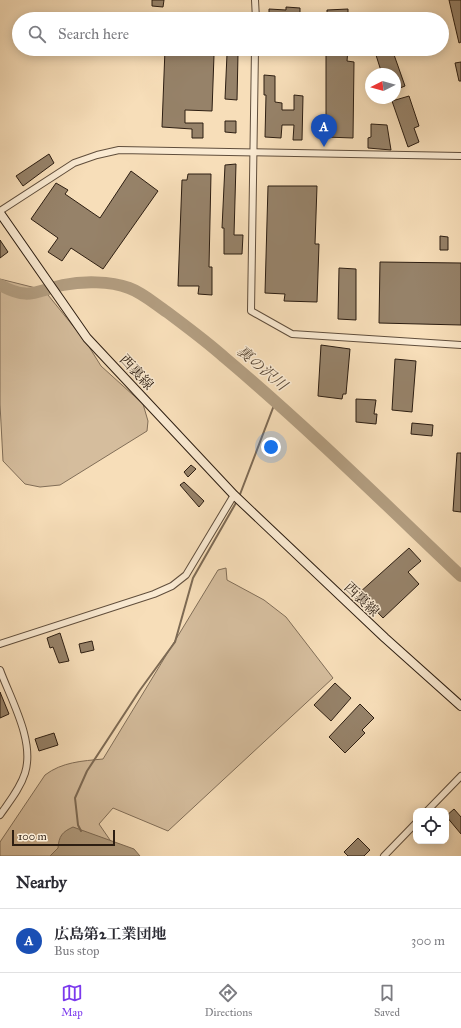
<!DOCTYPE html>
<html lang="en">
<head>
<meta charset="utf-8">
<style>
	:root { --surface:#fff; --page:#f2f2f3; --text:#2b2b33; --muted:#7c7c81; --line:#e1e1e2; --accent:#7c3aed }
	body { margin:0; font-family:"IM FELL Great Primer","Noto Serif JP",serif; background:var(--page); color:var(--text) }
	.controls { position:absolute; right:12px; bottom:12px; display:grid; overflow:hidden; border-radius:8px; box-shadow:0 2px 10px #0003 }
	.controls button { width:36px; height:36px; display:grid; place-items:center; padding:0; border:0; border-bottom:1px solid var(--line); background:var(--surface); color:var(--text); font:20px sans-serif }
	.compass { position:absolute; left:365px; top:68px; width:36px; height:36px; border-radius:50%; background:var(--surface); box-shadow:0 2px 10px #0003; rotate:264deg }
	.scale { position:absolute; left:12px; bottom:10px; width:103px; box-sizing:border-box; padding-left:4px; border:2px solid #2d1e12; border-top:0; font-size:11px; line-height:14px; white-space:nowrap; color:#2d1e12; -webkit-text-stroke:3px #faead2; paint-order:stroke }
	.you { position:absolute; left:271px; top:447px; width:14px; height:14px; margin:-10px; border:3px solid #fff; border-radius:50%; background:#1a73e8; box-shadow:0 0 0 6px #1a73e833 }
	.badge { display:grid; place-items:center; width:26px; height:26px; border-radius:50%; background:var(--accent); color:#fff; font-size:13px; font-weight:700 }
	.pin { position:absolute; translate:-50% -33px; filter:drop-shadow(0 1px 2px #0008) }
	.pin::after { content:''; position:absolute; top:21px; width:14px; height:12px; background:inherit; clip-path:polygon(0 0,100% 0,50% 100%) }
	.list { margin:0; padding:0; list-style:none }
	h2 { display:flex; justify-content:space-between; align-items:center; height:52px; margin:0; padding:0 16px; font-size:17px }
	h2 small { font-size:13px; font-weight:400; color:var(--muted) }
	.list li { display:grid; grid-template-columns:26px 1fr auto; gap:12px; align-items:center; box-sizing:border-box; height:64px; padding:0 16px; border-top:1px solid var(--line) }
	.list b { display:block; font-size:15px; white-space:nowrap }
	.list p { margin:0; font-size:13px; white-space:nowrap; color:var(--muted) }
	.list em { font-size:13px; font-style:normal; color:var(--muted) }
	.icon { flex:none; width:22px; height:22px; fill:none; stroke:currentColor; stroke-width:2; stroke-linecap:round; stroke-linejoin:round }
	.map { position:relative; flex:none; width:461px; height:856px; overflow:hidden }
	.search { position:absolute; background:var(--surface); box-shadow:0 2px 10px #0003; left:12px; right:12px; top:12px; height:44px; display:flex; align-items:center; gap:10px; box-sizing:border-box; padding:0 14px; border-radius:22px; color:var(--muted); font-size:15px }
	.sheet { height:116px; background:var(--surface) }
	nav { display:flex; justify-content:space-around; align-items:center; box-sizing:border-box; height:56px; border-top:1px solid var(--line); background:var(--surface); font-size:11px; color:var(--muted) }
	nav a { display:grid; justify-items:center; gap:2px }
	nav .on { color:var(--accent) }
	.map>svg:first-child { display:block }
	.green { fill:#d5bd9d; stroke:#816e58 }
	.water { fill:#b29d80; stroke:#7d6a54 }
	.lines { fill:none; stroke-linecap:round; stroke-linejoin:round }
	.stream { stroke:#7d6a54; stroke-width:2 }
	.river { stroke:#b29d80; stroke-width:12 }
	.building { fill:#968269; stroke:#2d1e12 }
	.street-casing { stroke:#604e3c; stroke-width:8 }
	.secondary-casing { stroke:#2d1e12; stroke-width:10 }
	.street { stroke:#faead2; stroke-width:6 }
	.secondary { stroke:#faead2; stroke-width:8 }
	.labels { text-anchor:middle; stroke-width:3; stroke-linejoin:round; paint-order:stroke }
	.street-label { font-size:14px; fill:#2d1e12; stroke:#faead2 }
	.water-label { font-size:15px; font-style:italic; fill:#5c4a38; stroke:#faead2 }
</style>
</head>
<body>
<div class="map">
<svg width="461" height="856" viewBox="0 0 461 856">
	<rect width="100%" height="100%" fill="#f7deb9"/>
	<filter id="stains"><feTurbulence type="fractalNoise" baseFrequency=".005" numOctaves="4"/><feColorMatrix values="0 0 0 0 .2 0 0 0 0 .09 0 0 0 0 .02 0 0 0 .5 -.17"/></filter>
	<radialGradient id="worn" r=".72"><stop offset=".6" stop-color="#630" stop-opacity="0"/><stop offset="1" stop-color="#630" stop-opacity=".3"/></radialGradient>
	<!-- green -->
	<g class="green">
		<path d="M 0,279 L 44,290 L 86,342 L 101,366 L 143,404 L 148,421 L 147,431 L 60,485 L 40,487 L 25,484 L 3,461 L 0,404 Z"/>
		<path d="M 226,568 L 227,580 L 264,600 L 286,617 L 333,678 L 168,831 L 113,808 L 99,824 L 121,856 L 0,856 L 0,842 L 45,775 C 62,762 82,761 103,759 L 218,570 Z"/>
	</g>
	<!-- water -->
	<path class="water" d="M 73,827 L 134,849 L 140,856 L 50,856 L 58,848 C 59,836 62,832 73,827 Z"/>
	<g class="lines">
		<!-- stream -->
		<g class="stream">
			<path d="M 239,497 L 276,400"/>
			<path d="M 81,831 L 78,825 L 75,798 L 87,771 L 140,690 L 175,642 L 193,578 L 237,501"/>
		</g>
		<!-- river -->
		<path class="river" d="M 0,285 C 29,301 35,291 63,285 C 83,281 110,281 129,288 C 143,293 155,304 167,312 C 187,327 206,341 224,357 C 306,426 383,502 461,576"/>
	</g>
	<!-- building -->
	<g class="building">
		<path d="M 152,0 L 164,0 L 163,7 L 152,6 Z"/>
		<path d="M 449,0 L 461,0 L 461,42 L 459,43 Z"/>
		<path d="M 286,7 L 300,8 L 300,19 L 269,19 L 269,9 L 286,10 Z"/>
		<path d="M 348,9 L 348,19 L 327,19 L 327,10 Z"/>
		<path d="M 165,49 L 188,49 L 187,52 L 214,55 L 212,111 L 185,110 L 185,123 L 203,123 L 203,138 L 192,138 L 192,129 L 162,127 Z"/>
		<path d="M 326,49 L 348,49 L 347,61 L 354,62 L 353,138 L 326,137 Z"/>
		<path d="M 384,49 L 392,49 L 405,86 L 395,90 L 395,74 L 382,74 L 375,52 Z"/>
		<path d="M 227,54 L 238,54 L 237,100 L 225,99 Z"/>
		<path d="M 461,62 L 461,81 L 459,81 L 455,63 Z"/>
		<path d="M 264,75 L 275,76 L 275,102 L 282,103 L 282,110 L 294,110 L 294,95 L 303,96 L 302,140 L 293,140 L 294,125 L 282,125 L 281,138 L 265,137 L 266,95 L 264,95 Z"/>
		<path d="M 409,96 L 419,126 L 414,128 L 419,142 L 408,147 L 392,101 Z"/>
		<path d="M 225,121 L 236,121 L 236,133 L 225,132 Z"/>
		<path d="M 371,124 L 387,125 L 391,150 L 368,148 L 368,138 L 371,137 Z"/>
		<path d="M 49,154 L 54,163 L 23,186 L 16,176 Z"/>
		<path d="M 236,164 L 234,235 L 243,235 L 242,254 L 224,254 L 224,228 L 222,228 L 225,165 Z"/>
		<path d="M 131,171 L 158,191 L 103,269 L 71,248 L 62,261 L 48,252 L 58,238 L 31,219 L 56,183 L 68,190 L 65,194 L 100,218 Z"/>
		<path d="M 188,174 L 211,174 L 209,267 L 212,267 L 212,295 L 198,294 L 199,286 L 178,286 L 182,180 L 187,180 Z"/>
		<path d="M 268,186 L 317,186 L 315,244 L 319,244 L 317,302 L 284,301 L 285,294 L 265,293 Z"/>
		<path d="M 440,236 L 448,237 L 448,250 L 440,250 Z"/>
		<path d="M 0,240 L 8,252 L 0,258 Z"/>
		<path d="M 380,262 L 461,263 L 461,325 L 379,323 Z"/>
		<path d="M 339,268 L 356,269 L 356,320 L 338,319 Z"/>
		<path d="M 321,345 L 350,349 L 346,394 L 343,394 L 342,399 L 318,396 Z"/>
		<path d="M 395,359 L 416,361 L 412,412 L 392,410 Z"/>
		<path d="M 356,399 L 376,400 L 374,414 L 377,414 L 376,424 L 356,422 Z"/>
		<path d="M 412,423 L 433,425 L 432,436 L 411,434 Z"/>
		<path d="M 457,453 L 461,453 L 461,512 L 453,511 Z"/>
		<path d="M 191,465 L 196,469 L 188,477 L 184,472 Z"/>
		<path d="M 184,482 L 204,501 L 199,507 L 180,485 Z"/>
		<path d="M 409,548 L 421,561 L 408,572 L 419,584 L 383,618 L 359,593 Z"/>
		<path d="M 60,633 L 69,661 L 59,663 L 53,647 L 50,648 L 47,638 Z"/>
		<path d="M 92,641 L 94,650 L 81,653 L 79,644 Z"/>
		<path d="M 335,683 L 351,698 L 331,721 L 314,705 Z"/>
		<path d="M 0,692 L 9,714 L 0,718 Z"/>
		<path d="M 360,704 L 374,718 L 362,730 L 365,733 L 345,753 L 329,737 Z"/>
		<path d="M 54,733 L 58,745 L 39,751 L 35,739 Z"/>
		<path d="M 454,809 L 461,817 L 461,834 L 446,816 Z"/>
		<path d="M 358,838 L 370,850 L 364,856 L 348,856 L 344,852 Z"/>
	</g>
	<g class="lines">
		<!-- street casing -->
		<g class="street-casing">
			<g id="street">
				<path d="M 255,0 L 256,19"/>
				<path d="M 255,49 L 251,311 L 292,334 L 461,345"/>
				<path d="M 0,211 L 74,163 L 97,155 L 119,150 L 461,156"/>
				<path d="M 0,644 L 154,594 L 172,586 L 186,575 L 234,495"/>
				<path d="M 0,670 C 11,700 35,741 25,773 C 20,789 9,802 0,815"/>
				<path d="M 427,811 L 461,776"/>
				<path d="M 384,856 L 416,823"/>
			</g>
		</g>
		<!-- secondary casing -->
		<g class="secondary-casing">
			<path id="secondary" d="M 0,213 L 87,338 L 234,495 L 385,638 L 461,706"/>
		</g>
		<!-- street -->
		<use href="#street" class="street"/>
		<!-- secondary -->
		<use href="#secondary" class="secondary"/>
	</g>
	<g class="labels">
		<!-- street labels -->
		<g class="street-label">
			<text transform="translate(137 372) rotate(47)" y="5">西裏線</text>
			<text transform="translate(362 599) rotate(44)" y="5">西裏線</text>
		</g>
		<!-- water labels -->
		<g class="water-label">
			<text transform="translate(262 368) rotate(40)" y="5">裏の沢川</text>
		</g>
	</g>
	<rect width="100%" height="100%" filter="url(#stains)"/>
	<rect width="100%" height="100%" fill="url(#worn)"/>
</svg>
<div class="controls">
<button><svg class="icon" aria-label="locate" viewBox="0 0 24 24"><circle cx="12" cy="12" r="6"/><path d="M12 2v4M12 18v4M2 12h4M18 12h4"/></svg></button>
</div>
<svg class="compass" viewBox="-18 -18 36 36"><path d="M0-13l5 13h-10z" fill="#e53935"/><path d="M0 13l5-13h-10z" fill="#7c7c81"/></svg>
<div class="scale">100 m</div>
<div class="you"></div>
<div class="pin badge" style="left:324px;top:147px;background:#1a4fb4">A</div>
<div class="search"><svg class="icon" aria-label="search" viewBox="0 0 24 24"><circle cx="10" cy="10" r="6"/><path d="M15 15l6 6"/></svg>Search here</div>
</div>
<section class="sheet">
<h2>Nearby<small></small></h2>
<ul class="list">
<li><span class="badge" style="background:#1a4fb4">A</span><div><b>広島第2工業団地</b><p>Bus stop</p></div><em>300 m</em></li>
</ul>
</section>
<nav>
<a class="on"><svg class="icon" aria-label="map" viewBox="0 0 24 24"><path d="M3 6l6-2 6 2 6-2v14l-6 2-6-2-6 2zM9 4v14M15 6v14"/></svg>Map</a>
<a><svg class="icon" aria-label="directions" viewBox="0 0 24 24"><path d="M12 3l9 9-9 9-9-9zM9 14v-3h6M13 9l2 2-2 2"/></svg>Directions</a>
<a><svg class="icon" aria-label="saved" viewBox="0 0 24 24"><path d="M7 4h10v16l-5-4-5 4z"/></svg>Saved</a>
</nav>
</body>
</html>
